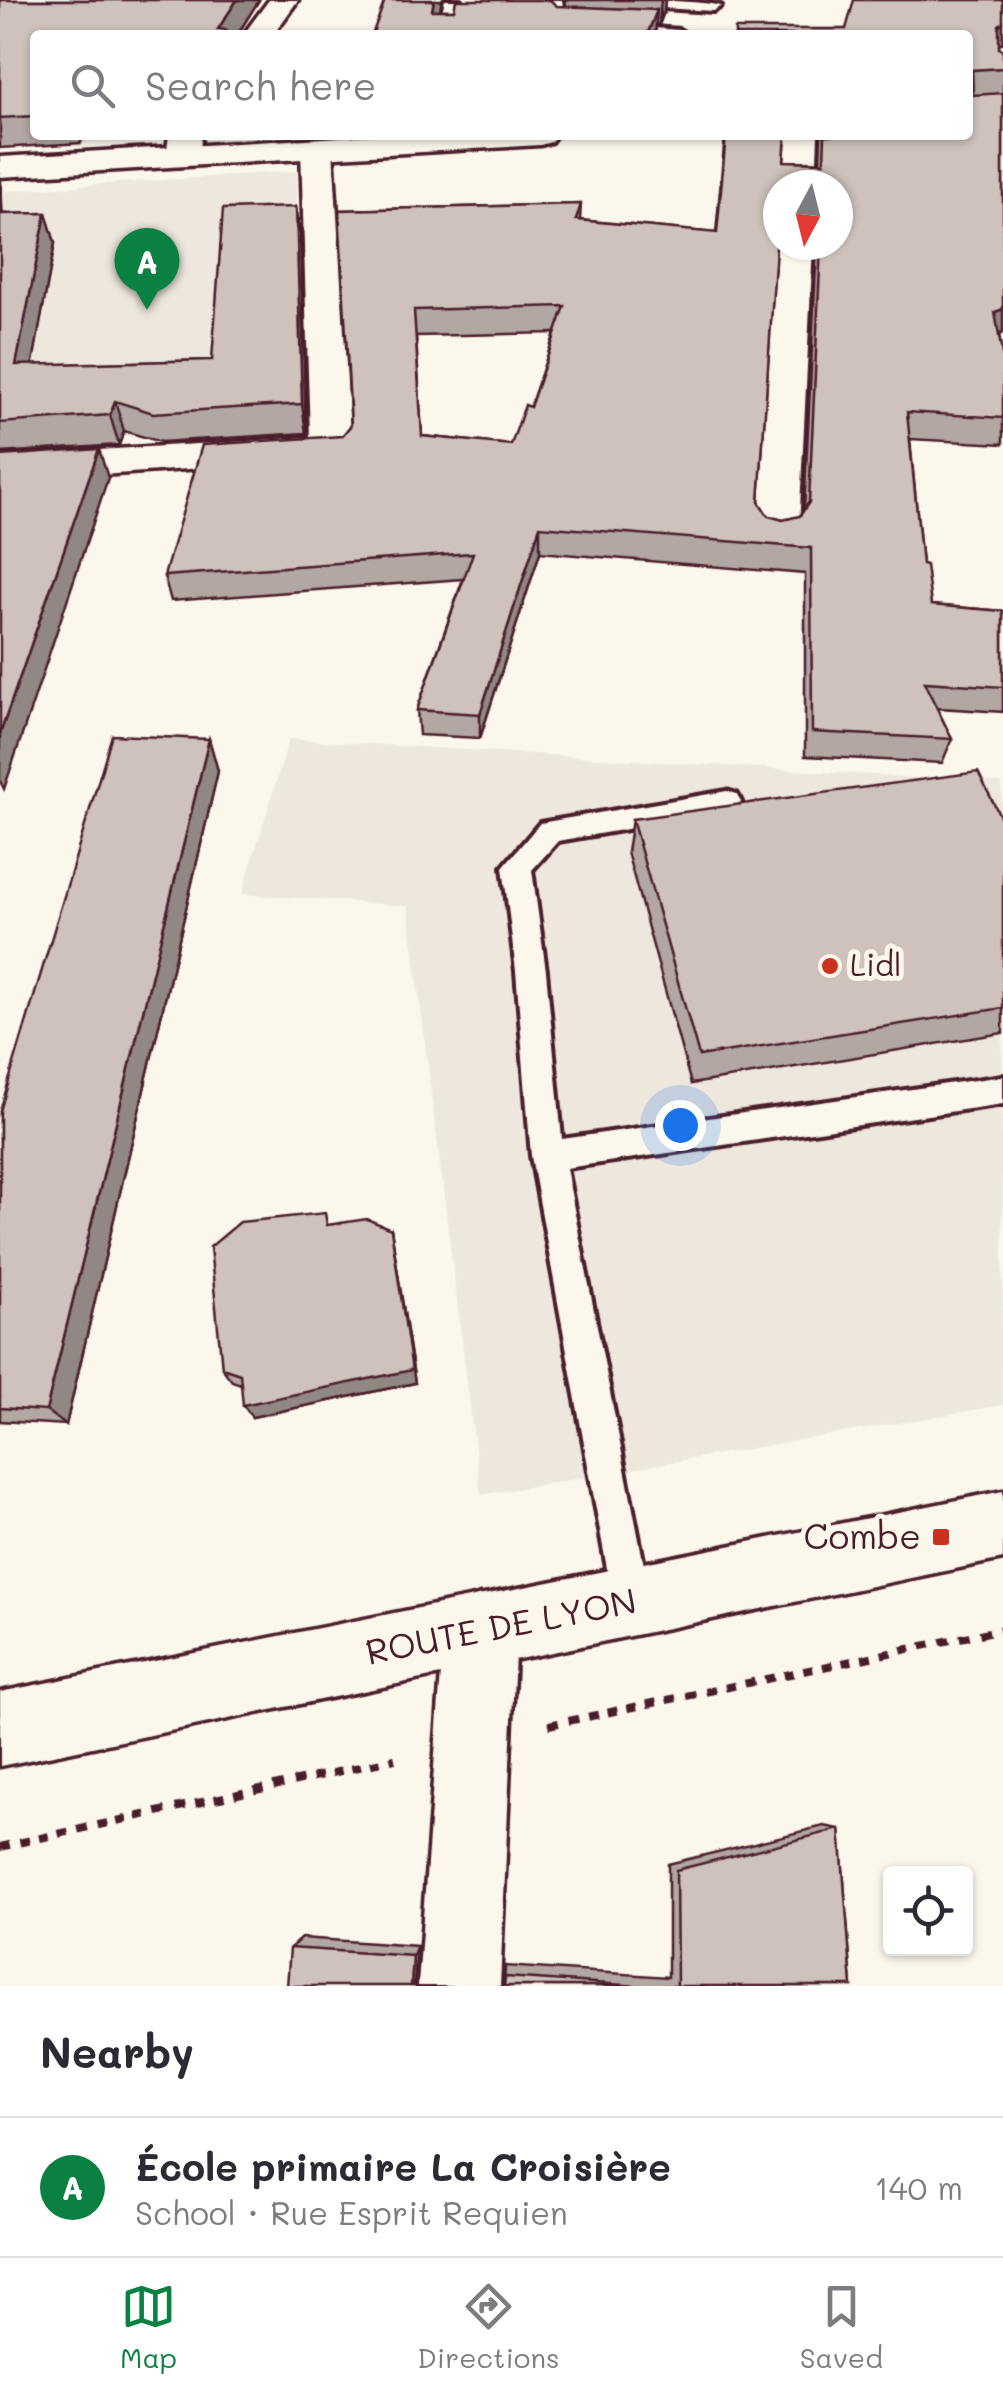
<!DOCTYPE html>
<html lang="en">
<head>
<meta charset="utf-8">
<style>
	:root { --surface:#fff; --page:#f2f2f3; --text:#2b2b33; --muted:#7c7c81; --line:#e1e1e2; --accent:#0b8043 }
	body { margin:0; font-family:Mali,sans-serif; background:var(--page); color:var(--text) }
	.controls { position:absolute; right:30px; bottom:30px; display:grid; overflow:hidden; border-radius:10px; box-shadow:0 2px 8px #0004 }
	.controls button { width:90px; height:90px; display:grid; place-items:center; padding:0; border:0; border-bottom:2px solid var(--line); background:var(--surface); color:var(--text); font:50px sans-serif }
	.compass { position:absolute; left:763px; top:170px; width:90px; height:90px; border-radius:50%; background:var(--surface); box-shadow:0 2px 8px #0004; rotate:187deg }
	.you { position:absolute; left:680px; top:1125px; width:35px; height:35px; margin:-25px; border:8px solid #fff; border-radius:50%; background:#1a73e8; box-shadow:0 0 0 15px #1a73e833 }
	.badge { display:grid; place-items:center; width:65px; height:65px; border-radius:50%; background:var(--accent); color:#fff; font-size:32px; font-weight:700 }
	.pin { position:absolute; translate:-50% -82px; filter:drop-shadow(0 2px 5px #0008) }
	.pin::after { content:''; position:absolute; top:52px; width:35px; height:30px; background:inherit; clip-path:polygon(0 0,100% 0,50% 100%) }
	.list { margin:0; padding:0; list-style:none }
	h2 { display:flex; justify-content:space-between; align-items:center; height:130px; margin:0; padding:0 40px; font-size:42px }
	h2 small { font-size:32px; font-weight:400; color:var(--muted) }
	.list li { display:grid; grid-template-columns:65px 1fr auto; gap:30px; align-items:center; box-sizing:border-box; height:140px; padding:0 40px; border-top:2px solid var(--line) }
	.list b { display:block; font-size:38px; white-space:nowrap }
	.list p { margin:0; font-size:32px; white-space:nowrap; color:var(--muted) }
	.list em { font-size:32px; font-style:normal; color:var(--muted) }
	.icon { flex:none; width:55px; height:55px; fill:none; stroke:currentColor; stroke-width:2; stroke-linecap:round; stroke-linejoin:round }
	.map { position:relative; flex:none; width:1003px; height:1986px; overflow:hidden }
	.search { position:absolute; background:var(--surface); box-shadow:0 2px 8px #0004; left:30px; right:30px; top:30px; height:110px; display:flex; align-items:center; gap:25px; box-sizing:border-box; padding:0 35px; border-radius:10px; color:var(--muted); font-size:38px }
	.sheet { height:270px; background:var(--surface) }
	nav { display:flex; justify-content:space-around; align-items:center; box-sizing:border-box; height:140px; border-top:2px solid var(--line); background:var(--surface); font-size:28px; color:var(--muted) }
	nav a { display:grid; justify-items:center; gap:5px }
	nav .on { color:var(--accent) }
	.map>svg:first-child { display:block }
	.built { fill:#eee7de }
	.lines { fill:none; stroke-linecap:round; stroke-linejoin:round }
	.service-casing { stroke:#4a1f2b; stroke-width:8 }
	.minor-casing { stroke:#4a1f2b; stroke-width:7 }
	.secondary-casing { stroke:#4a1f2b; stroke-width:7 }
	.primary-casing { stroke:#4a1f2b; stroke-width:7 }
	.path { stroke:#4a1f2b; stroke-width:8; stroke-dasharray:10 10; stroke-linecap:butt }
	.service { fill:#fbf7ec; fill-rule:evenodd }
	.minor { fill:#fbf7ec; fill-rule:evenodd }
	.secondary { fill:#fbf7ec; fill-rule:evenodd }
	.primary { fill:#fbf7ec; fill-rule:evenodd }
	.wall { fill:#b2a7a2; stroke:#4a1f2b; stroke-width:2.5; fill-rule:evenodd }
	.shaded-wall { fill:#918884; stroke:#4a1f2b; stroke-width:2.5 }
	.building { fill:#cfc2bc; stroke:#4a1f2b; stroke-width:2.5; fill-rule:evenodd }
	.poi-dot { fill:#c8321e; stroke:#fbf7ec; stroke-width:4 }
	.labels { text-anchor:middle; stroke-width:10; stroke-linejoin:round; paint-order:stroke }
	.poi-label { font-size:30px; fill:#4a1f2b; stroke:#fbf7ec; text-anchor:start }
	.near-poi-label { font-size:35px; fill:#4a1f2b; stroke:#fbf7ec; text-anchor:end }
	.near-street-label { font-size:35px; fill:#4a1f2b; stroke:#fbf7ec }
</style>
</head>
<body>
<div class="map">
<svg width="1003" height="1986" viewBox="0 0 1003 1986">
	<rect width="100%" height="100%" fill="#fbf7ec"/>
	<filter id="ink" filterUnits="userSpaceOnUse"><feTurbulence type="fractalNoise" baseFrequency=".01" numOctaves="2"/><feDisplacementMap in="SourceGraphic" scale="20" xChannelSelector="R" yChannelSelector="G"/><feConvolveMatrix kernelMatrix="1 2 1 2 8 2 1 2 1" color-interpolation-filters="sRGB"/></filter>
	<g filter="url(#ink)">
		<!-- built -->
		<g class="built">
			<path d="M 297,171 L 292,428 L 0,443 L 0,191 Z"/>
			<path d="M 289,739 L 1002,783 L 1003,1405 L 481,1495 L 408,906 L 242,894 Z"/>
		</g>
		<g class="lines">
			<!-- service casing -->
			<g class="service-casing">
				<g id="service">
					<path d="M 445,0 L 461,0 L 452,35 L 436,35 Z"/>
					<path d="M 546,0 L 562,0 L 565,21 L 679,30 L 687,35 L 558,30 L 550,25 Z"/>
					<path d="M 601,0 C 628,0 701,0 721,6 L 713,11 L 609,5 Z"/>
					<path d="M 727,791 L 737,794 L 741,802 L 737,810 L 558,841 L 532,870 L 546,971 L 562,1139 L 1003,1076 L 1003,1104 L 566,1168 L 651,1601 L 646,1615 L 632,1620 L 618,1615 L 613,1601 L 531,1156 L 516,971 L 503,867 L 540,823 Z"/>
				</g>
			</g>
			<!-- minor casing -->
			<g class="minor-casing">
				<g id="minor">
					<path d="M 269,0 L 298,0 L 273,35 L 243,35 Z"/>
					<path d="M 169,135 L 201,135 L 200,157 L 195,164 L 171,164 L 166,157 Z"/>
					<path d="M 786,135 L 818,135 L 816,185 L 782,185 Z"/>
					<path d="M 317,139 L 329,142 L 333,149 L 351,449 L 345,458 L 0,482 L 0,456 L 310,437 L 301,149 L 305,142 Z"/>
					<path d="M 777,245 L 813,245 L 799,528 L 793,538 L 778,542 L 763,538 L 757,528 Z"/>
					<path d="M 480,1595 L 505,1606 L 516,1631 L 500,1986 L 418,1986 L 444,1631 L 455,1606 Z"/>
				</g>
			</g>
			<!-- secondary casing -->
			<g class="secondary-casing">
				<path id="secondary" d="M 374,135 L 556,135 L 551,142 L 540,145 L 0,177 L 0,157 Z"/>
			</g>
			<!-- primary casing -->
			<g class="primary-casing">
				<path id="primary" d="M 1003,1491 L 1003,1559 L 0,1766 L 0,1692 Z"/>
			</g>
			<!-- path -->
			<g class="path">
				<path d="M 549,1725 L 1003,1629"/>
				<path d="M 0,1847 L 395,1759"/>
			</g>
			<!-- service -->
			<use href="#service" class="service"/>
			<!-- minor -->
			<use href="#minor" class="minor"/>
			<!-- secondary -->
			<use href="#secondary" class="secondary"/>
			<!-- primary -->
			<use href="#primary" class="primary"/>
		</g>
		<!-- wall -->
		<g class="wall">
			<path d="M 0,0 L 259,0 L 237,35 L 35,35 L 35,135 L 82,135 L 81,143 L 0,148 Z"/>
			<path d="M 442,0 L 440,10 L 454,10 L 566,6 L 565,0 L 665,0 L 664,12 L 659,25 L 656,24 L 655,35 L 372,35 Z"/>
			<path d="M 968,35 L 999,45 L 999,48 L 1003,51 L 1003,333 L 999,335 L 1003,360 L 1003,444 L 910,439 L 922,564 L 931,605 L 1003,611 L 1003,712 L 937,708 L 952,739 L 942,763 L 805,756 L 805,574 L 540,552 L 480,738 L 419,735 L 417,710 L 463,579 L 171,601 L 164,576 L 342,436 L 351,425 L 339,210 L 581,204 L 580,220 L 716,233 L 725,135 L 786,135 L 784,161 L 820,162 L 821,135 L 968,135 ZM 778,185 L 838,185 L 838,245 L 817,245 L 804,511 L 800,516 L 783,520 L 768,516 L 759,502 L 776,242 L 778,241 ZM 555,333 L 530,407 L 511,445 L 422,436 L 416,336 Z"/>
			<path d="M 0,178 L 2,214 L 46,213 L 55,243 L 32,365 L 212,360 L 296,207 L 300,237 L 306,433 L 161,442 L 124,431 L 119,445 L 0,453 Z"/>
			<path d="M 209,739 L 218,771 L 66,1425 L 0,1421 L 0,1111 Z"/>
			<path d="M 632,819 L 1003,822 L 1003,1033 L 691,1084 L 627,852 Z"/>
			<path d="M 329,1225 L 391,1229 L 415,1383 L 252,1417 L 241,1384 L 232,1381 L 222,1368 Z"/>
			<path d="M 824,1826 L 840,1829 L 852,1986 L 504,1986 L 505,1966 L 668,1977 L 668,1864 Z"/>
			<path d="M 301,1938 L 417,1946 L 414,1986 L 290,1948 Z"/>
		</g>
		<!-- shaded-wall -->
		<g class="shaded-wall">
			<path d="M 237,0 L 259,0 L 237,35 L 219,35 L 218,29 Z"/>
			<path d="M 434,0 L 442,0 L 434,35 L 432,10 Z"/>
			<path d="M 661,0 L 665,0 L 664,12 L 659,25 Z"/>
			<path d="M 657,10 L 655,35 L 647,35 Z"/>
			<path d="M 1003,22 L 1003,42 L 991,50 L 999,25 Z"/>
			<path d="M 0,178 L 1,181 L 4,244 L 0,234 Z"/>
			<path d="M 296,207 L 300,237 L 306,433 L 302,404 Z"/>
			<path d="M 46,213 L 55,243 L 27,395 L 16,365 Z"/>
			<path d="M 1003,309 L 1003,333 L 986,338 L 995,312 Z"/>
			<path d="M 115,401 L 124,431 L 119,445 L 110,415 Z"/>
			<path d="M 99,449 L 108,478 L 4,789 L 0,781 L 0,734 Z"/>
			<path d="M 540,526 L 540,552 L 480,738 L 480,714 Z"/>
			<path d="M 209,739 L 218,771 L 66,1425 L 46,1411 Z"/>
			<path d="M 391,1229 L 415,1383 L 252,1417 L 243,1405 Z"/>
			<path d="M 417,1946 L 414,1986 L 411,1986 L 413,1956 Z"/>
		</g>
		<!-- building -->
		<g class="building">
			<path d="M 0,0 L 237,0 L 218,29 L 227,30 L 224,35 L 35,35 L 35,116 L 0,118 Z"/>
			<path d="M 385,0 L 434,0 L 432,10 L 454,10 L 456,0 L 550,0 L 557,6 L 657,10 L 647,35 L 372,35 Z"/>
			<path d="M 854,0 L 1003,0 L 1003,22 L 999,25 L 999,48 L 1003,51 L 1003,68 L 972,70 L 973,95 L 1003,93 L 1003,309 L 995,312 L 1003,360 L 1003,418 L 907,412 L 922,564 L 926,565 L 931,605 L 1003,611 L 1003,687 L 924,682 L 952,739 L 812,732 L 811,548 L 540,526 L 480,714 L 417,710 L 473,553 L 164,576 L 202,445 L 342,436 L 351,425 L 339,210 L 581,204 L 576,220 L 717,233 L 726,135 L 786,135 L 784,161 L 824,162 L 825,135 L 968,135 L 968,35 L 735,35 L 735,29 L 846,29 ZM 778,185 L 838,185 L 838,245 L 821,245 L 809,502 L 800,516 L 783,520 L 768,516 L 759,502 L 778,218 ZM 565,306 L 530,407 L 525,405 L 511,445 L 422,436 L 414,310 Z"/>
			<path d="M 296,207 L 302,404 L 153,413 L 115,401 L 110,415 L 0,423 L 0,214 L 46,213 L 16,365 L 212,360 L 223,209 Z"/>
			<path d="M 99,449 L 0,734 L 0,456 Z"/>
			<path d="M 112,735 L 209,739 L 46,1411 L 0,1408 L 0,1111 Z"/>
			<path d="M 978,772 L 1003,822 L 1003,1008 L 699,1056 L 632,819 Z"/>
			<path d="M 325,1213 L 327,1225 L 367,1219 L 391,1229 L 412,1370 L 243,1405 L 240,1374 L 222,1368 L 210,1247 L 240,1222 Z"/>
			<path d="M 840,1829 L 852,1986 L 677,1986 L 676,1870 Z"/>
			<path d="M 290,1948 L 413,1956 L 411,1986 L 287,1986 Z"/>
			<path d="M 505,1977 L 640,1986 L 504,1986 Z"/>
		</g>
	</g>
	<!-- markers -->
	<g class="poi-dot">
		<circle cx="830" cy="966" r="10"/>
		<rect x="931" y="1527" width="20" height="20" rx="5"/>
	</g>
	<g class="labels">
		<!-- poi labels -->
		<g class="poi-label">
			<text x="850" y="976">Lidl</text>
		</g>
		<!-- near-poi labels -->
		<g class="near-poi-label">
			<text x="921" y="1549">Combe</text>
		</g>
		<!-- near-street labels -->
		<g class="near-street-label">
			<text transform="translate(501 1627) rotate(-11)" y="12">ROUTE DE LYON</text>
		</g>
	</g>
</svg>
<div class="controls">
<button><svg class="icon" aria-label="locate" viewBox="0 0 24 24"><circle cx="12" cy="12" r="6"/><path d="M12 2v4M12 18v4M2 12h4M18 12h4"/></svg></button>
</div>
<svg class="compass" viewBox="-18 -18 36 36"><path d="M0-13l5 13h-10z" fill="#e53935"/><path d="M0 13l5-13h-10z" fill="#7c7c81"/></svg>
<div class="you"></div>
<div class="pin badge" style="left:147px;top:310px">A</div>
<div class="search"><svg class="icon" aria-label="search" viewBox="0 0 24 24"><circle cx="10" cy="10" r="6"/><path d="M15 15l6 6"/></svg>Search here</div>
</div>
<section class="sheet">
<h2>Nearby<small></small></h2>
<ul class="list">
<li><span class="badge">A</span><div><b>École primaire La Croisière</b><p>School · Rue Esprit Requien</p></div><em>140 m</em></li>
</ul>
</section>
<nav>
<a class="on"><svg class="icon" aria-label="map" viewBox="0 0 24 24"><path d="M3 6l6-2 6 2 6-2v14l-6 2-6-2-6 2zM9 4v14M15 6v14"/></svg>Map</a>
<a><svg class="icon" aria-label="directions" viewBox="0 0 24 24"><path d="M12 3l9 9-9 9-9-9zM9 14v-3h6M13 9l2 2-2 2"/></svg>Directions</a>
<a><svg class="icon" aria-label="saved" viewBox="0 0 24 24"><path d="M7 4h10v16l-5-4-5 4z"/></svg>Saved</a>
</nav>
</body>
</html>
